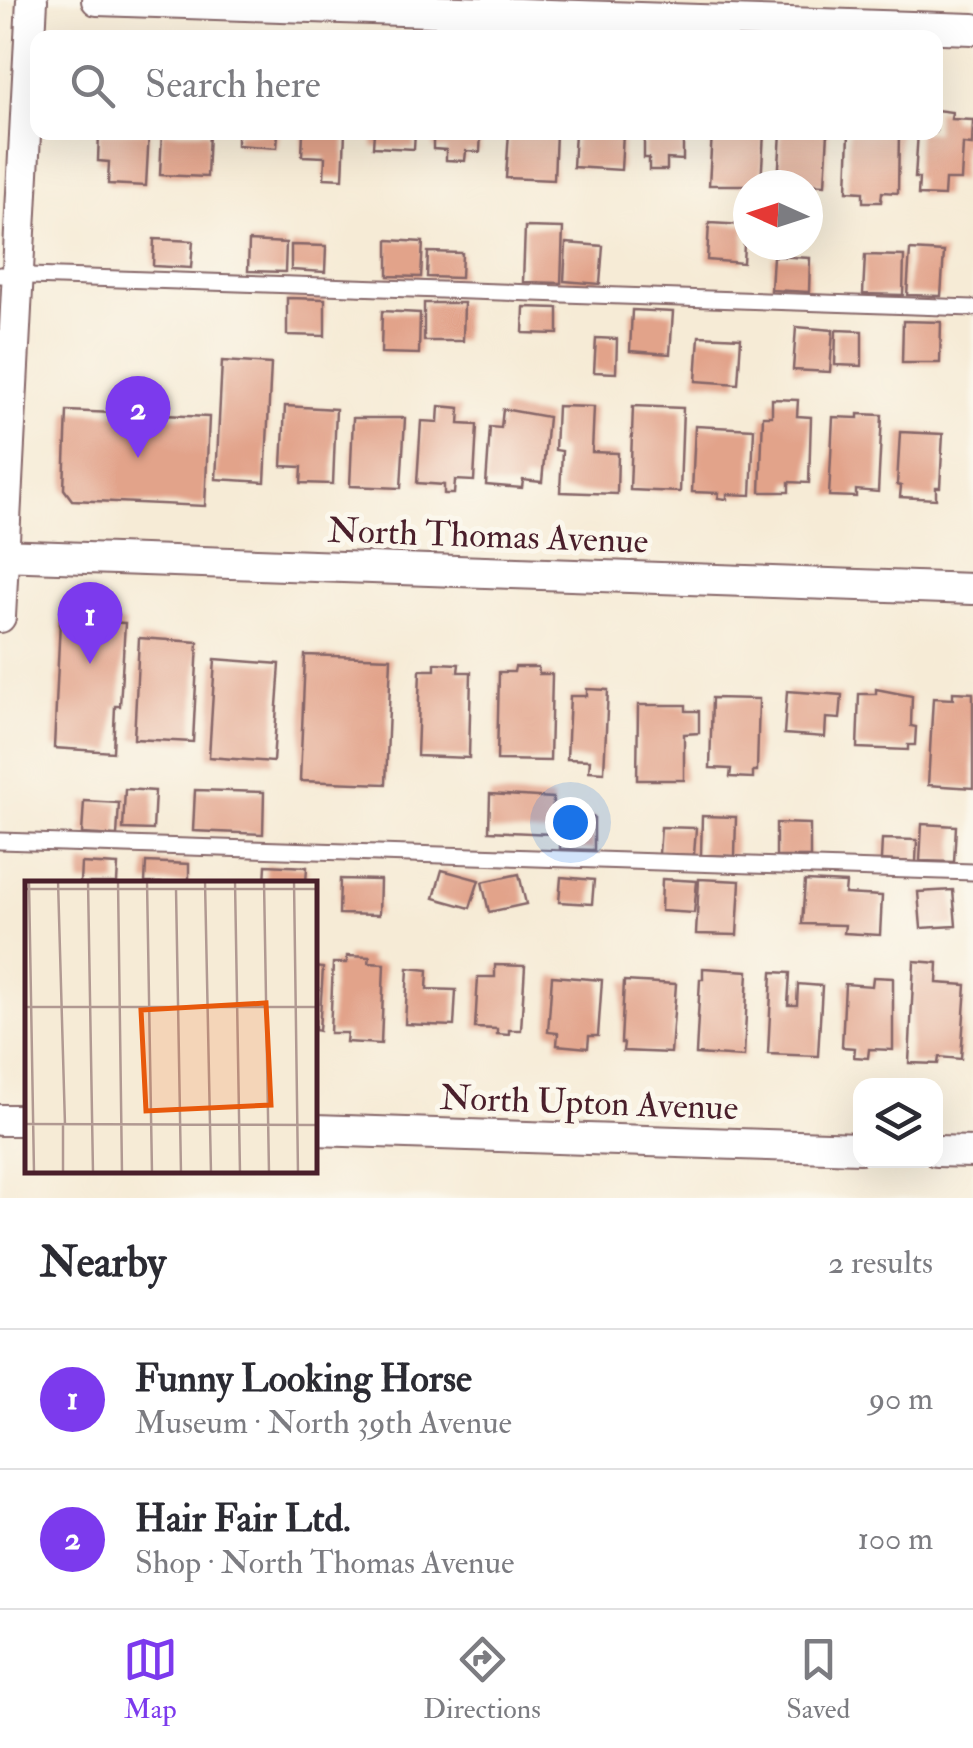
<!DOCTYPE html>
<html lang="en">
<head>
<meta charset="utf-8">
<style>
	:root { --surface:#fff; --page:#f2f2f3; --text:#2b2b33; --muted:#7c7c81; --line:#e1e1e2; --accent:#7c3aed }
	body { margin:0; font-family:"IM FELL Double Pica",serif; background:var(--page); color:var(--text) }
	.controls { position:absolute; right:30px; bottom:30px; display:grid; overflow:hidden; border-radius:20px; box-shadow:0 10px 40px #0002 }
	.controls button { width:90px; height:90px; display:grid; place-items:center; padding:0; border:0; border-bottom:2px solid var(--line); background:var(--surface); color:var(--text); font:50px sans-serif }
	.compass { position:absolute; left:733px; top:170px; width:90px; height:90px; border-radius:50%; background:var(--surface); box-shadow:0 10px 40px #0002; rotate:273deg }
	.you { position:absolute; left:570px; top:822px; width:35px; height:35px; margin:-25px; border:8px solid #fff; border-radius:50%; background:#1a73e8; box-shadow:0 0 0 15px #1a73e833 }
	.badge { display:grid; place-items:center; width:65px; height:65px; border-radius:50%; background:var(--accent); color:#fff; font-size:32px; font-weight:700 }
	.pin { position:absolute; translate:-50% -82px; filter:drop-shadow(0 2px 5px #0008) }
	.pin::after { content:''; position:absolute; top:52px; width:35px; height:30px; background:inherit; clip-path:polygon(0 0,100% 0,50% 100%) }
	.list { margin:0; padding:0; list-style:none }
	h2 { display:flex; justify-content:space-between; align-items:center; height:130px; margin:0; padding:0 40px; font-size:42px }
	h2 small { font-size:32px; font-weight:400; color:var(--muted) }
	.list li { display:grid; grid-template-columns:65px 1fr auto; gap:30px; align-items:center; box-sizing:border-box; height:140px; padding:0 40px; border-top:2px solid var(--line) }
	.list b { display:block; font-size:38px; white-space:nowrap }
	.list p { margin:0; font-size:32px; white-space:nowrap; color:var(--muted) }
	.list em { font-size:32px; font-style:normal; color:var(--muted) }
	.icon { flex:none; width:55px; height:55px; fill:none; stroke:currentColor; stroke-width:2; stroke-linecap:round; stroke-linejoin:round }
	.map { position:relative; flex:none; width:973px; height:1198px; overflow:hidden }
	.search { position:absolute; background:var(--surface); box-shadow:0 10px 40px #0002; left:30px; right:30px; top:30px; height:110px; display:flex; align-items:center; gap:25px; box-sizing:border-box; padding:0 35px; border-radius:20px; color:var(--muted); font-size:38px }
	.sheet { height:410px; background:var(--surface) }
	nav { display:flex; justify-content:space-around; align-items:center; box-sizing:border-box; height:140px; border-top:2px solid var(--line); background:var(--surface); font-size:28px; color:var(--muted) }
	nav a { display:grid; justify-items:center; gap:5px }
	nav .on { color:var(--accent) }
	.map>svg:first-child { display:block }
	.building { fill:#e2a38a }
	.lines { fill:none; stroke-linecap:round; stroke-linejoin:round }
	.service-casing { stroke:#866667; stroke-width:19 }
	.minor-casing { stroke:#866667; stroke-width:34 }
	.service { stroke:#fff; stroke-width:15 }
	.minor { stroke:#fff; stroke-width:30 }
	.labels { text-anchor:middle; stroke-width:10; stroke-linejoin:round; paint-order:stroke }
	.street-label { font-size:35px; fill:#4a1f2b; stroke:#fbf7ec }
	.inset-road { fill:none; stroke:#b19992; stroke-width:2.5 }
	.view { fill:#e8590c; fill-opacity:0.15; stroke:#e8590c; stroke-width:5 }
	.inset-edge { fill:none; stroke:#4a1f2b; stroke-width:5 }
</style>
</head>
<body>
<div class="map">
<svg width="973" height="1198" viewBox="0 0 973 1198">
	<rect width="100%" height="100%" fill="#fbf7ec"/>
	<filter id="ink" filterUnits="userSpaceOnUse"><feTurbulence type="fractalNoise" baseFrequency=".01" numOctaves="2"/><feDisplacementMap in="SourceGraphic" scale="20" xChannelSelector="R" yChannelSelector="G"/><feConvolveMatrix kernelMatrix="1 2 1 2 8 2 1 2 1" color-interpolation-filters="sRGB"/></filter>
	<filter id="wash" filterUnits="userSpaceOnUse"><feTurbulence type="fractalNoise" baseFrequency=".0048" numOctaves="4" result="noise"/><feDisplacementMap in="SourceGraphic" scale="40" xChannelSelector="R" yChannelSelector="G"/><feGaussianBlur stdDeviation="2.25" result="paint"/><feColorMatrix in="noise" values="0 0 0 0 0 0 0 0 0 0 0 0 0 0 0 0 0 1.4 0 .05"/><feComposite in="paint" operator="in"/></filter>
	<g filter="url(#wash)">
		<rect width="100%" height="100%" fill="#f6ebd6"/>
		<g id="blocks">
			<!-- building -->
			<g class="building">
				<path d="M 936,110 L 952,112 L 951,119 L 973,120 L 972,145 L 963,144 L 961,180 L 945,180 L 944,196 L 918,195 L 919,178 L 915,178 L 918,132 L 936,132 Z"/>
				<path d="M 99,132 L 149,132 L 146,186 L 108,184 L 109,162 L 98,161 Z"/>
				<path d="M 162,132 L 209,132 L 207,177 L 160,175 Z"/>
				<path d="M 237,132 L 278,132 L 277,148 L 237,145 Z"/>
				<path d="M 303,132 L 345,132 L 343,179 L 324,178 L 325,157 L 302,156 Z"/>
				<path d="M 374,132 L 415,132 L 414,149 L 373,147 Z"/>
				<path d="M 433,132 L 481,132 L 480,152 L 466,151 L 465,161 L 446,160 L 446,150 L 433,149 Z"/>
				<path d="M 509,132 L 556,132 L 554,180 L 506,178 Z"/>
				<path d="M 575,132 L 623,132 L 621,170 L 573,167 Z"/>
				<path d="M 644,132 L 683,132 L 683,160 L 667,159 L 667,170 L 649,170 L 649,158 L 644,158 Z"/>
				<path d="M 712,132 L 764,132 L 761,185 L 709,185 Z"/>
				<path d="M 781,132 L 828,132 L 825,185 L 778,183 Z"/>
				<path d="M 849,132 L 899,132 L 898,193 L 882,192 L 881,202 L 863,202 L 863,192 L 847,191 Z"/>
				<path d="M 709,223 L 745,225 L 743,263 L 707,260 Z"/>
				<path d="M 525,227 L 563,228 L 561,283 L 523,282 Z"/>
				<path d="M 154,239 L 193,241 L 191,268 L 153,266 Z"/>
				<path d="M 388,240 L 423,242 L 421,277 L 388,276 Z"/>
				<path d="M 249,241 L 286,243 L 285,272 L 248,271 Z"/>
				<path d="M 566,243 L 603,246 L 600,284 L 564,281 Z"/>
				<path d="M 291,245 L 326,246 L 325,272 L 291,270 Z"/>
				<path d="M 910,250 L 944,252 L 941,296 L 907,295 Z"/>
				<path d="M 428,252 L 462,253 L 461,278 L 427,277 Z"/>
				<path d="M 865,255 L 904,256 L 903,295 L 863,294 Z"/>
				<path d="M 773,256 L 810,258 L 809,292 L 771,290 Z"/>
				<path d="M 287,298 L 325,299 L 325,336 L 287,335 Z"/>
				<path d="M 424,303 L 464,303 L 463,341 L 424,341 Z"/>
				<path d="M 524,307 L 558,308 L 558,334 L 523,333 Z"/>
				<path d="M 632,310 L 673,312 L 670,354 L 630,351 Z"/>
				<path d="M 382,311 L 420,313 L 419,354 L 381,353 Z"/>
				<path d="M 903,321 L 941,322 L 940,363 L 902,363 Z"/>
				<path d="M 796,327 L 833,330 L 830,372 L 793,370 Z"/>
				<path d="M 836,330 L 862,331 L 862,366 L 835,365 Z"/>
				<path d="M 699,336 L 741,338 L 738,384 L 696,381 Z"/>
				<path d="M 596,338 L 617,339 L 616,373 L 594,372 Z"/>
				<path d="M 222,361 L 271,364 L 265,482 L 216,479 Z"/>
				<path d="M 772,399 L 798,400 L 797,416 L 811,417 L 809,483 L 789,482 L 789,492 L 760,492 L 763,416 L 772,416 Z"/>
				<path d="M 285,406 L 336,409 L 333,484 L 301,483 L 302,467 L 282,466 Z"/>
				<path d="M 439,406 L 460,408 L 459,424 L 477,425 L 474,481 L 455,480 L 454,494 L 444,494 L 444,485 L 417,483 L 421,421 L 438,422 Z"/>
				<path d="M 557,406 L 594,407 L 592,452 L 618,453 L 617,494 L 560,492 L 562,451 L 555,450 Z"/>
				<path d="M 633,406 L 683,408 L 680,492 L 630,490 Z"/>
				<path d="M 503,409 L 548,417 L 542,482 L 523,480 L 522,488 L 486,485 L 490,427 L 501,428 Z"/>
				<path d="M 67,411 L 209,417 L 205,506 L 72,500 L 64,489 Z"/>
				<path d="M 858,414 L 882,415 L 878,492 L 856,490 L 856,497 L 829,496 L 833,417 L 858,418 Z"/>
				<path d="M 353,418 L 405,418 L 401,488 L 350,486 Z"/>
				<path d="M 695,426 L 754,429 L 751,495 L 727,494 L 727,499 L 718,498 L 719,493 L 692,492 Z"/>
				<path d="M 900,432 L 943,434 L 940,487 L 936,487 L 936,499 L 900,497 L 901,486 L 897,485 Z"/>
				<path d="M 60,620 L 125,623 L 120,706 L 115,706 L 113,752 L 54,748 Z"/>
				<path d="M 139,638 L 198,642 L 193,742 L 134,739 Z"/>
				<path d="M 305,655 L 391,658 L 386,784 L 300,781 Z"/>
				<path d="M 215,659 L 280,664 L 273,762 L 209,757 Z"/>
				<path d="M 435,663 L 459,664 L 458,672 L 471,672 L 469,758 L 417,756 L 420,670 L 435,670 Z"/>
				<path d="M 515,667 L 538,667 L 539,674 L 552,674 L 550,761 L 497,760 L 499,672 L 514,672 Z"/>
				<path d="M 587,689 L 608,690 L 604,772 L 589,771 L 590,760 L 567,759 L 570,696 L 587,696 Z"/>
				<path d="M 876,689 L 912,696 L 911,726 L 916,727 L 915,745 L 908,745 L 908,750 L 857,748 L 859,694 L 876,694 Z"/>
				<path d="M 787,691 L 842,695 L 840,719 L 826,718 L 825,737 L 784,734 Z"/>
				<path d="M 953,692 L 973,693 L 973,788 L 928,785 L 933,698 L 953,699 Z"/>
				<path d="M 712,698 L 759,699 L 757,771 L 753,771 L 753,778 L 730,777 L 731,769 L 710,768 Z"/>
				<path d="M 638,705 L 686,705 L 686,711 L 699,711 L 699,733 L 684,734 L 684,780 L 637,780 Z"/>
				<path d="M 125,789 L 155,791 L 153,830 L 123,829 Z"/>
				<path d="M 195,790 L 264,792 L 263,834 L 193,831 Z"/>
				<path d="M 490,794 L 553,798 L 552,834 L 489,831 Z"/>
				<path d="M 84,801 L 119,803 L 117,836 L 82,834 Z"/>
				<path d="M 702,816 L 736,817 L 735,856 L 701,855 Z"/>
				<path d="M 561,817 L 594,817 L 594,850 L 560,849 Z"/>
				<path d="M 776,823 L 810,824 L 810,857 L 776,857 Z"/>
				<path d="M 922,824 L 956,826 L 954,862 L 920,861 Z"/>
				<path d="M 661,827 L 696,828 L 694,855 L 659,854 Z"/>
				<path d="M 882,839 L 917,840 L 916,862 L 881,860 Z"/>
				<path d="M 146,862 L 189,864 L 189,883 L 145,883 Z"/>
				<path d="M 81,863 L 118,865 L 117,883 L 80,883 Z"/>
				<path d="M 266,865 L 307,867 L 306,883 L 265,883 Z"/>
				<path d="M 442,870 L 479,880 L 470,908 L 434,898 Z"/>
				<path d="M 519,874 L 526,904 L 489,912 L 482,882 Z"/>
				<path d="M 561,877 L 594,880 L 592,904 L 559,902 Z"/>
				<path d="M 340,879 L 380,880 L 379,915 L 339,914 Z"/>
				<path d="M 662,879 L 697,881 L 694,913 L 661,911 Z"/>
				<path d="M 699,879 L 740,881 L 737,935 L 696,934 Z"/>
				<path d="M 805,881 L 846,883 L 845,894 L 882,896 L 880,935 L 844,933 L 845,925 L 802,924 Z"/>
				<path d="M 953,890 L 956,926 L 921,928 L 918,892 Z"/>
				<path d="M 347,956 L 370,957 L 369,963 L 384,964 L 381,1044 L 346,1042 L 347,1033 L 330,1033 L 333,963 L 347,963 Z"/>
				<path d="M 914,961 L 938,963 L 937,983 L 966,985 L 961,1059 L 939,1057 L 938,1064 L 909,1063 Z"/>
				<path d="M 495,965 L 525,966 L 521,1030 L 509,1030 L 509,1035 L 497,1034 L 497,1029 L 475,1028 L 478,977 L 495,977 Z"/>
				<path d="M 315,967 L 323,968 L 319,1031 L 315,1030 Z"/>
				<path d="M 408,968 L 428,970 L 427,989 L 456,990 L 454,1026 L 405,1024 Z"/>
				<path d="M 703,968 L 748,971 L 744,1057 L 696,1054 L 700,979 L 703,979 Z"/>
				<path d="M 772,972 L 790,973 L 788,1005 L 797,1005 L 798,984 L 822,986 L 818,1056 L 768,1054 Z"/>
				<path d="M 552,976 L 602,980 L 598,1036 L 589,1036 L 588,1048 L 557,1045 L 558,1033 L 548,1032 Z"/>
				<path d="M 873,977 L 893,978 L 893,1050 L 869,1049 L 868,1058 L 854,1057 L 855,1048 L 842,1047 L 845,984 L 872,986 Z"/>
				<path d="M 624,981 L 676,984 L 671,1053 L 623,1051 L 624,1043 L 621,1043 Z"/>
			</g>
		</g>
	</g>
	<g filter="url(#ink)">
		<use href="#blocks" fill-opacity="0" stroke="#866667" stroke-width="2.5"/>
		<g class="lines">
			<!-- service casing -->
			<g class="service-casing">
				<g id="service">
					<path d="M 0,275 L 973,308"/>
					<path d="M 0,841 L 973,872"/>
				</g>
			</g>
			<!-- minor casing -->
			<g class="minor-casing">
				<g id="minor">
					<path d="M 97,0 L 973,29"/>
					<path d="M 0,555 L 973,589"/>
					<path d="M 0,617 L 32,0"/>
					<path d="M 0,1120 L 28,1120"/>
					<path d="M 315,1130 L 860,1148"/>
					<path d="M 936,1151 L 973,1152"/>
				</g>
			</g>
			<!-- service -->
			<use href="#service" class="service"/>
			<!-- minor -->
			<use href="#minor" class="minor"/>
		</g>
	</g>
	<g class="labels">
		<!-- street labels -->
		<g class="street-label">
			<text transform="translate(488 535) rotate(2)" y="12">North Thomas Avenue</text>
			<text transform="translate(589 1102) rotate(2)" y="12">North Upton Avenue</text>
		</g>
	</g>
	<!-- overview -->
	<g transform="translate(25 881)">
		<rect width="292" height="292" fill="#f6ebd6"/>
		<path class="inset-road" d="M 4,0 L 9,292M 33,0 L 40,244M 63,0 L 68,292M 93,0 L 97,292M 122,0 L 127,292M 180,0 L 186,292M 210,0 L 215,292M 239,0 L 244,292M 269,0 L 273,292M 0,8 L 293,8M 151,8 L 156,292M 0,126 L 293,126M 0,243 L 293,244M 38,244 L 38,292"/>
		<path class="view" d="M 241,122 L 246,224 L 121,230 L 116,129 Z"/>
		<rect width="292" height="292" class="inset-edge"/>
	</g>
</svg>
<div class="controls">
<button><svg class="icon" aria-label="layers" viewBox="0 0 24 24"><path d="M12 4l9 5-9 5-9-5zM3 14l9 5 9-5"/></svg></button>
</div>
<svg class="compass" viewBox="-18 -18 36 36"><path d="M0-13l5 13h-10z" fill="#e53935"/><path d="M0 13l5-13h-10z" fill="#7c7c81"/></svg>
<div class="you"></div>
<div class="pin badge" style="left:90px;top:664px">1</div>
<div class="pin badge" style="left:138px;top:458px">2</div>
<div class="search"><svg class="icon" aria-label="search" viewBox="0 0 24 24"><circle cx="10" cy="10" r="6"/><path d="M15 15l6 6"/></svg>Search here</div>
</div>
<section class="sheet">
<h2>Nearby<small>2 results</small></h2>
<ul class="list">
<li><span class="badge">1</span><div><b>Funny Looking Horse</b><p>Museum · North 39th Avenue</p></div><em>90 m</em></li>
<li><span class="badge">2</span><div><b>Hair Fair Ltd.</b><p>Shop · North Thomas Avenue</p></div><em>100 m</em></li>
</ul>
</section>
<nav>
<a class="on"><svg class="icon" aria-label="map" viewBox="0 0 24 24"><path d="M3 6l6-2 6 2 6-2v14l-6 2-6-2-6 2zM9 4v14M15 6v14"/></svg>Map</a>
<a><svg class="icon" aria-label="directions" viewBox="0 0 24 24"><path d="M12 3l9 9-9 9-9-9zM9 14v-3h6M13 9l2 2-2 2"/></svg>Directions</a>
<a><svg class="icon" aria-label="saved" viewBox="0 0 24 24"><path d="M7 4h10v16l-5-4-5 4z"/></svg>Saved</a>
</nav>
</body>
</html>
